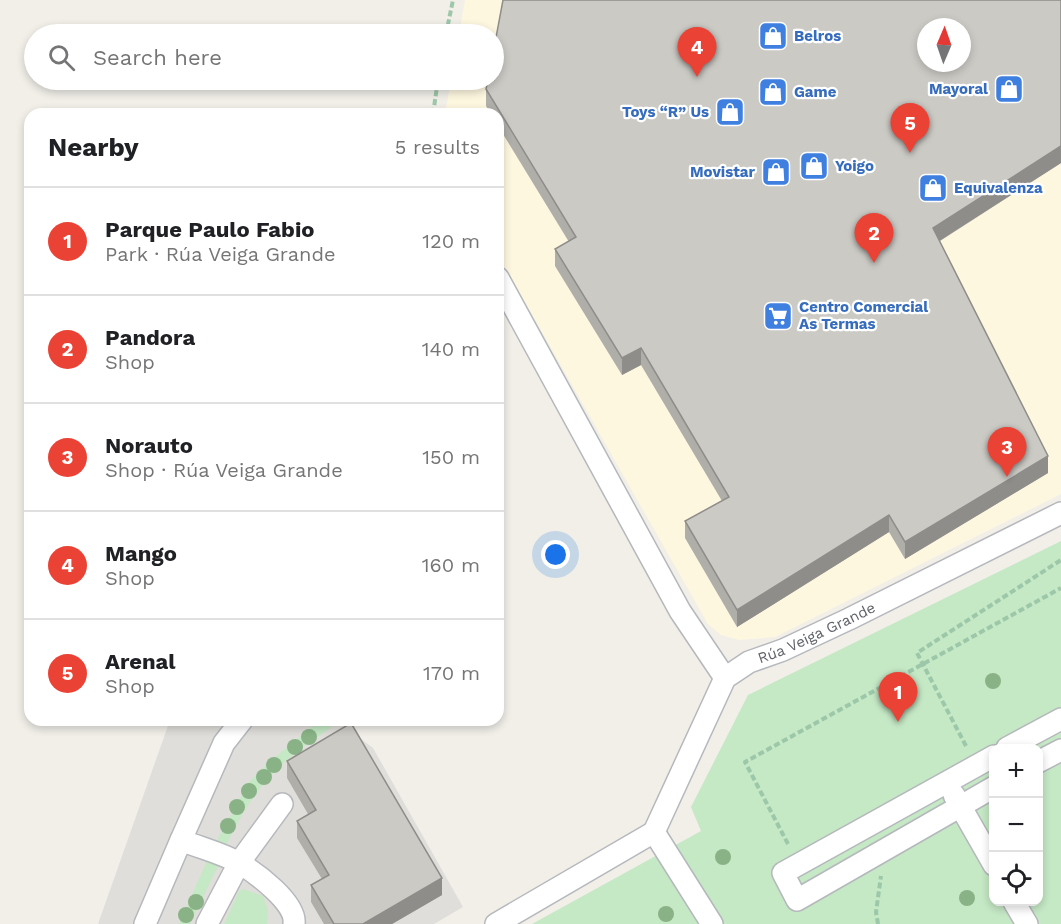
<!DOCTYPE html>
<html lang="en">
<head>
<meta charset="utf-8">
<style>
	:root { --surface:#fff; --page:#f2f2f2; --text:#202124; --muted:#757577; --line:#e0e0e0; --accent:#ea4335 }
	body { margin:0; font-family:"Work Sans",sans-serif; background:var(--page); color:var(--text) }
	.controls { position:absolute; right:18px; bottom:18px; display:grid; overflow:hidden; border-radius:12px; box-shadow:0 3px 9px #0003 }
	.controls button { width:54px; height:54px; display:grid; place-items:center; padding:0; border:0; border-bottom:2px solid var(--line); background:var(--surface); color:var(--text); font:30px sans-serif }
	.compass { position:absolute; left:917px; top:18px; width:54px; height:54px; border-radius:50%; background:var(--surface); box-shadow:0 3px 9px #0003; rotate:2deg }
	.you { position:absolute; left:556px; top:555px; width:21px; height:21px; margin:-15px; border:4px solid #fff; border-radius:50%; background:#1a73e8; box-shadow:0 0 0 9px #1a73e833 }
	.badge { display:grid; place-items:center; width:39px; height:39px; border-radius:50%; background:var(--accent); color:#fff; font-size:20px; font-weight:700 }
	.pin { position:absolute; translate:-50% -50px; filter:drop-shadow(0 2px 3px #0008) }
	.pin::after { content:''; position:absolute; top:32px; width:21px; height:18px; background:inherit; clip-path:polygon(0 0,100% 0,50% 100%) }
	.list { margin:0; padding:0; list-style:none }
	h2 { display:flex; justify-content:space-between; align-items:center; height:78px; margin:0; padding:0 24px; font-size:26px }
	h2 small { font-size:20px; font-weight:400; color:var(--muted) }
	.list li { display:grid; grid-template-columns:39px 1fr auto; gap:18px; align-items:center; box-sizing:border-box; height:108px; padding:0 24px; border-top:2px solid var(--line) }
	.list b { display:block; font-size:22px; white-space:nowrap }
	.list p { margin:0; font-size:20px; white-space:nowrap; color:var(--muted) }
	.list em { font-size:20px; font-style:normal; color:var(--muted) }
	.icon { flex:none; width:33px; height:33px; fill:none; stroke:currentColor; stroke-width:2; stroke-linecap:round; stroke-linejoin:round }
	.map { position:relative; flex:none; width:1061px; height:924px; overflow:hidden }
	.search { position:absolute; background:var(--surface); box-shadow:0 3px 9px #0003; left:24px; top:24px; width:480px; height:66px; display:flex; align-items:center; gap:15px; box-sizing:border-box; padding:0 21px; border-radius:33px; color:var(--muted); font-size:22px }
	.panel { position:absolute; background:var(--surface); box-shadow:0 3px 9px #0003; left:24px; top:108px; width:480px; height:618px; border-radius:18px }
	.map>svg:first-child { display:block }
	.commercial { fill:#fef7e0; fill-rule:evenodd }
	.industrial { fill:#e0deda }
	.green { fill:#c5e8c5; fill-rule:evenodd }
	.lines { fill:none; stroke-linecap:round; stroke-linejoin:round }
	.minor-casing { stroke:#b5b8bc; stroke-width:24 }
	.path { stroke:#9cc7a9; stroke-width:4; stroke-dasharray:6 3; stroke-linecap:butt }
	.minor { stroke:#fff; stroke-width:21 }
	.tree { fill:#89b387 }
	.wall { fill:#afaea9 }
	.shaded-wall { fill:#8f8d8a }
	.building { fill:#cccac5; stroke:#8f8d8a; stroke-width:1.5; fill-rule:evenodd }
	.labels { text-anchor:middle; stroke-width:4.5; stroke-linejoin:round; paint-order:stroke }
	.shop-label { font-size:15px; font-weight:bold; fill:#366cbe; stroke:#fff; text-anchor:start }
	.street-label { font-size:15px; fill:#5f6368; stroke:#fff }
</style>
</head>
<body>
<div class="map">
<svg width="1061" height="924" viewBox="0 0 1061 924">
	<rect width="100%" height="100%" fill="#f1efe8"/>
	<!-- commercial -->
	<path class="commercial" d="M 465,0 L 1061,0 L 1061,494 L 775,637 L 739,640 L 721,635 L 708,624 L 502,262 L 498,263 L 498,114 L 445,114 L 451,80 L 494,80 L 494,34 L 459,34 ZM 926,27 L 962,27 L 962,63 L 926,63 Z"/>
	<!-- industrial -->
	<path class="industrial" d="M 170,720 L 336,720 L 373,748 L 463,907 L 434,924 L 98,924 Z"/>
	<!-- green -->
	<g class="green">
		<path d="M 1061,541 L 1061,924 L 532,924 L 701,831 L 691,807 L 748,695 ZM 994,748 L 1038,748 L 1038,902 L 994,902 Z"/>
		<path d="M 320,720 L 332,727 C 275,764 254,788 224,849 L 216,842 L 249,782 L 268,763 Z"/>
		<path d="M 207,861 L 218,866 L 190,924 L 179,924 Z"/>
		<path d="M 243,889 L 263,896 L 268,910 L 267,924 L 224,924 L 239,891 Z"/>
	</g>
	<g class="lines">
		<!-- minor casing -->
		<g class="minor-casing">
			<g id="minor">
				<path d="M 498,278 L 680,611 L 725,678"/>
				<path d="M 1007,748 L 1061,719"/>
				<path d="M 994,756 L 783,873 L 797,900 L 994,787"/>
				<path d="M 1038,762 L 1061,750"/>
				<path d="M 954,795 L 994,865"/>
				<path id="s1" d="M 654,832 L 725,678 L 749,662 L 783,650 L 849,619 L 1061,513"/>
				<path d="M 654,832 L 712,924"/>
				<path d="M 181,840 L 224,743 L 242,720"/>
				<path d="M 1014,902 L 1027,924"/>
				<path d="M 145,924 L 181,840 C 200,848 222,853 239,863 C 256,873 297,903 294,924"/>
				<path d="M 207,924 L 239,863 L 282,804"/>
				<path d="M 496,924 L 654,832"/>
			</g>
		</g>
		<!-- path -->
		<g class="path">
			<path d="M 446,34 L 453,0"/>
			<path d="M 433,114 L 438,80"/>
			<path d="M 966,746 L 917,653 L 1061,560"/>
			<path d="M 788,844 L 745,762 L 1061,588"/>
			<path d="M 878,924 L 876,912 L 881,876"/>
		</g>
		<!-- minor -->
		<use href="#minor" class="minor"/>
	</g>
	<!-- trees -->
	<g class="tree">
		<circle cx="993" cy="681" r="8"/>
		<circle cx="309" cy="737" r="8"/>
		<circle cx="295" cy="747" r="8"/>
		<circle cx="274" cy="765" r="8"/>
		<circle cx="264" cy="777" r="8"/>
		<circle cx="249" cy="791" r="8"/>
		<circle cx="237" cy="807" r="8"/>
		<circle cx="228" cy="826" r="8"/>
		<circle cx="723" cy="857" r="8"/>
		<circle cx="967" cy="898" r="8"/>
		<circle cx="196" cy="902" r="8"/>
		<circle cx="666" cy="914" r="8"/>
		<circle cx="186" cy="915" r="8"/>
	</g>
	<!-- wall -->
	<g class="wall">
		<path d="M 486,89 L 1061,163 L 940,241 L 1048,473 L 905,559 L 889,532 L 737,627 L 685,538 L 685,521 L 722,501 L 641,365 L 622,375 L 555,266 L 555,249 L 569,242 L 498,126 L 498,114 L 491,114 L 486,106 Z"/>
		<path d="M 287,761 L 442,895 L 392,924 L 324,924 L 311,902 L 311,885 L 322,879 L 297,838 L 297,821 L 308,814 L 287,778 Z"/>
	</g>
	<!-- shaded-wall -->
	<g class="shaded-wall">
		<path d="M 1061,146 L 1061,163 L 933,245 L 933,228 Z"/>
		<path d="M 641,348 L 641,365 L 622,375 L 622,358 Z"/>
		<path d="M 1048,456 L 1048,473 L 905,559 L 905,542 Z"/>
		<path d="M 889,515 L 889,532 L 737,627 L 737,610 Z"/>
		<path d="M 442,878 L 442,895 L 392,924 L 363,924 Z"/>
	</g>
	<!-- building -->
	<g class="building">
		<path d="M 503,0 L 1061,0 L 1061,146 L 933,228 L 1048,456 L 905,542 L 889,515 L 737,610 L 685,521 L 729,497 L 641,348 L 622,358 L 555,249 L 576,237 L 486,89 L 488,80 L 494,80 L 494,48 ZM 926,27 L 962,27 L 962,63 L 926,63 Z"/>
		<path d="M 351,723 L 442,878 L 363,924 L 334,924 L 311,885 L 329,875 L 297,821 L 316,810 L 287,761 Z"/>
	</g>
	<!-- icons -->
	<defs>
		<g id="shop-square" transform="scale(1.5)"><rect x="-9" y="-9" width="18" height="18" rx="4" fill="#3f7fe0" stroke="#fff"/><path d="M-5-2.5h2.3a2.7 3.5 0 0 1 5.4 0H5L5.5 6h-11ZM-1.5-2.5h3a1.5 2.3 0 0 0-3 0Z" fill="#fff"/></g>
		<g id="supermarket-square" transform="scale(1.5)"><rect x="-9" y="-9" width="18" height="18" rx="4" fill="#3f7fe0" stroke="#fff"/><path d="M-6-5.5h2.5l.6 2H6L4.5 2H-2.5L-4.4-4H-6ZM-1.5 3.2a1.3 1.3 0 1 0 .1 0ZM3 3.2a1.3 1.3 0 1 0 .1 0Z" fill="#fff"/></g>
	</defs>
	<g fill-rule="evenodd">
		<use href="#shop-square" x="773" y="36"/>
		<use href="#shop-square" x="1009" y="89"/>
		<use href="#shop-square" x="773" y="92"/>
		<use href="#shop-square" x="730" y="112"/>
		<use href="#shop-square" x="814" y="166"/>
		<use href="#shop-square" x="776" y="172"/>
		<use href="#shop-square" x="933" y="188"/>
		<use href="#supermarket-square" x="778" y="316"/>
	</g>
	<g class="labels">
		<!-- shop labels -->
		<g class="shop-label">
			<text x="794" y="41">Belros</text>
			<text x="988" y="94" text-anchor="end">Mayoral</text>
			<text x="794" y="97">Game</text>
			<text x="709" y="117" text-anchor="end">Toys “R” Us</text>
			<text x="835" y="171">Yoigo</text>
			<text x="755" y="177" text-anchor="end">Movistar</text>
			<text x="954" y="193">Equivalenza</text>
			<text x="799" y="312">Centro Comercial<tspan x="799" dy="17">As Termas</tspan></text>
		</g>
		<!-- street labels -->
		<g class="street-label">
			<text dy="5" stroke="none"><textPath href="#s1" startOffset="272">Rúa Veiga Grande</textPath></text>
		</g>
	</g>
</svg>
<div class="controls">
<button>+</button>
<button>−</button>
<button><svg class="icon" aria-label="locate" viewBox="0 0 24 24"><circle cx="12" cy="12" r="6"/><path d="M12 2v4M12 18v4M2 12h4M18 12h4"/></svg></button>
</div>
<svg class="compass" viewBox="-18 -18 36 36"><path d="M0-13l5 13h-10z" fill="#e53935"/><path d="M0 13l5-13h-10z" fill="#757577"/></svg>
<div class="you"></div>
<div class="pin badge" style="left:898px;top:722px">1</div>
<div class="pin badge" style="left:874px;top:263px">2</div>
<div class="pin badge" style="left:1007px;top:477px">3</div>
<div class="pin badge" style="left:697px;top:77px">4</div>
<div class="pin badge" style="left:910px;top:153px">5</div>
<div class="search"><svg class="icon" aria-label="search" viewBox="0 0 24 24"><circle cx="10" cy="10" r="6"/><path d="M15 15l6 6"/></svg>Search here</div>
<section class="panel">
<h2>Nearby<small>5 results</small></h2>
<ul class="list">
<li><span class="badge">1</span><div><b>Parque Paulo Fabio</b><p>Park · Rúa Veiga Grande</p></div><em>120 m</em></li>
<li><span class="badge">2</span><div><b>Pandora</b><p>Shop</p></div><em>140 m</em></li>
<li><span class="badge">3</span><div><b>Norauto</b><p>Shop · Rúa Veiga Grande</p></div><em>150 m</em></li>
<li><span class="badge">4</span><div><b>Mango</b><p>Shop</p></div><em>160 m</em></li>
<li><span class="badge">5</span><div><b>Arenal</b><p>Shop</p></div><em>170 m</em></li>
</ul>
</section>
</div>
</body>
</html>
